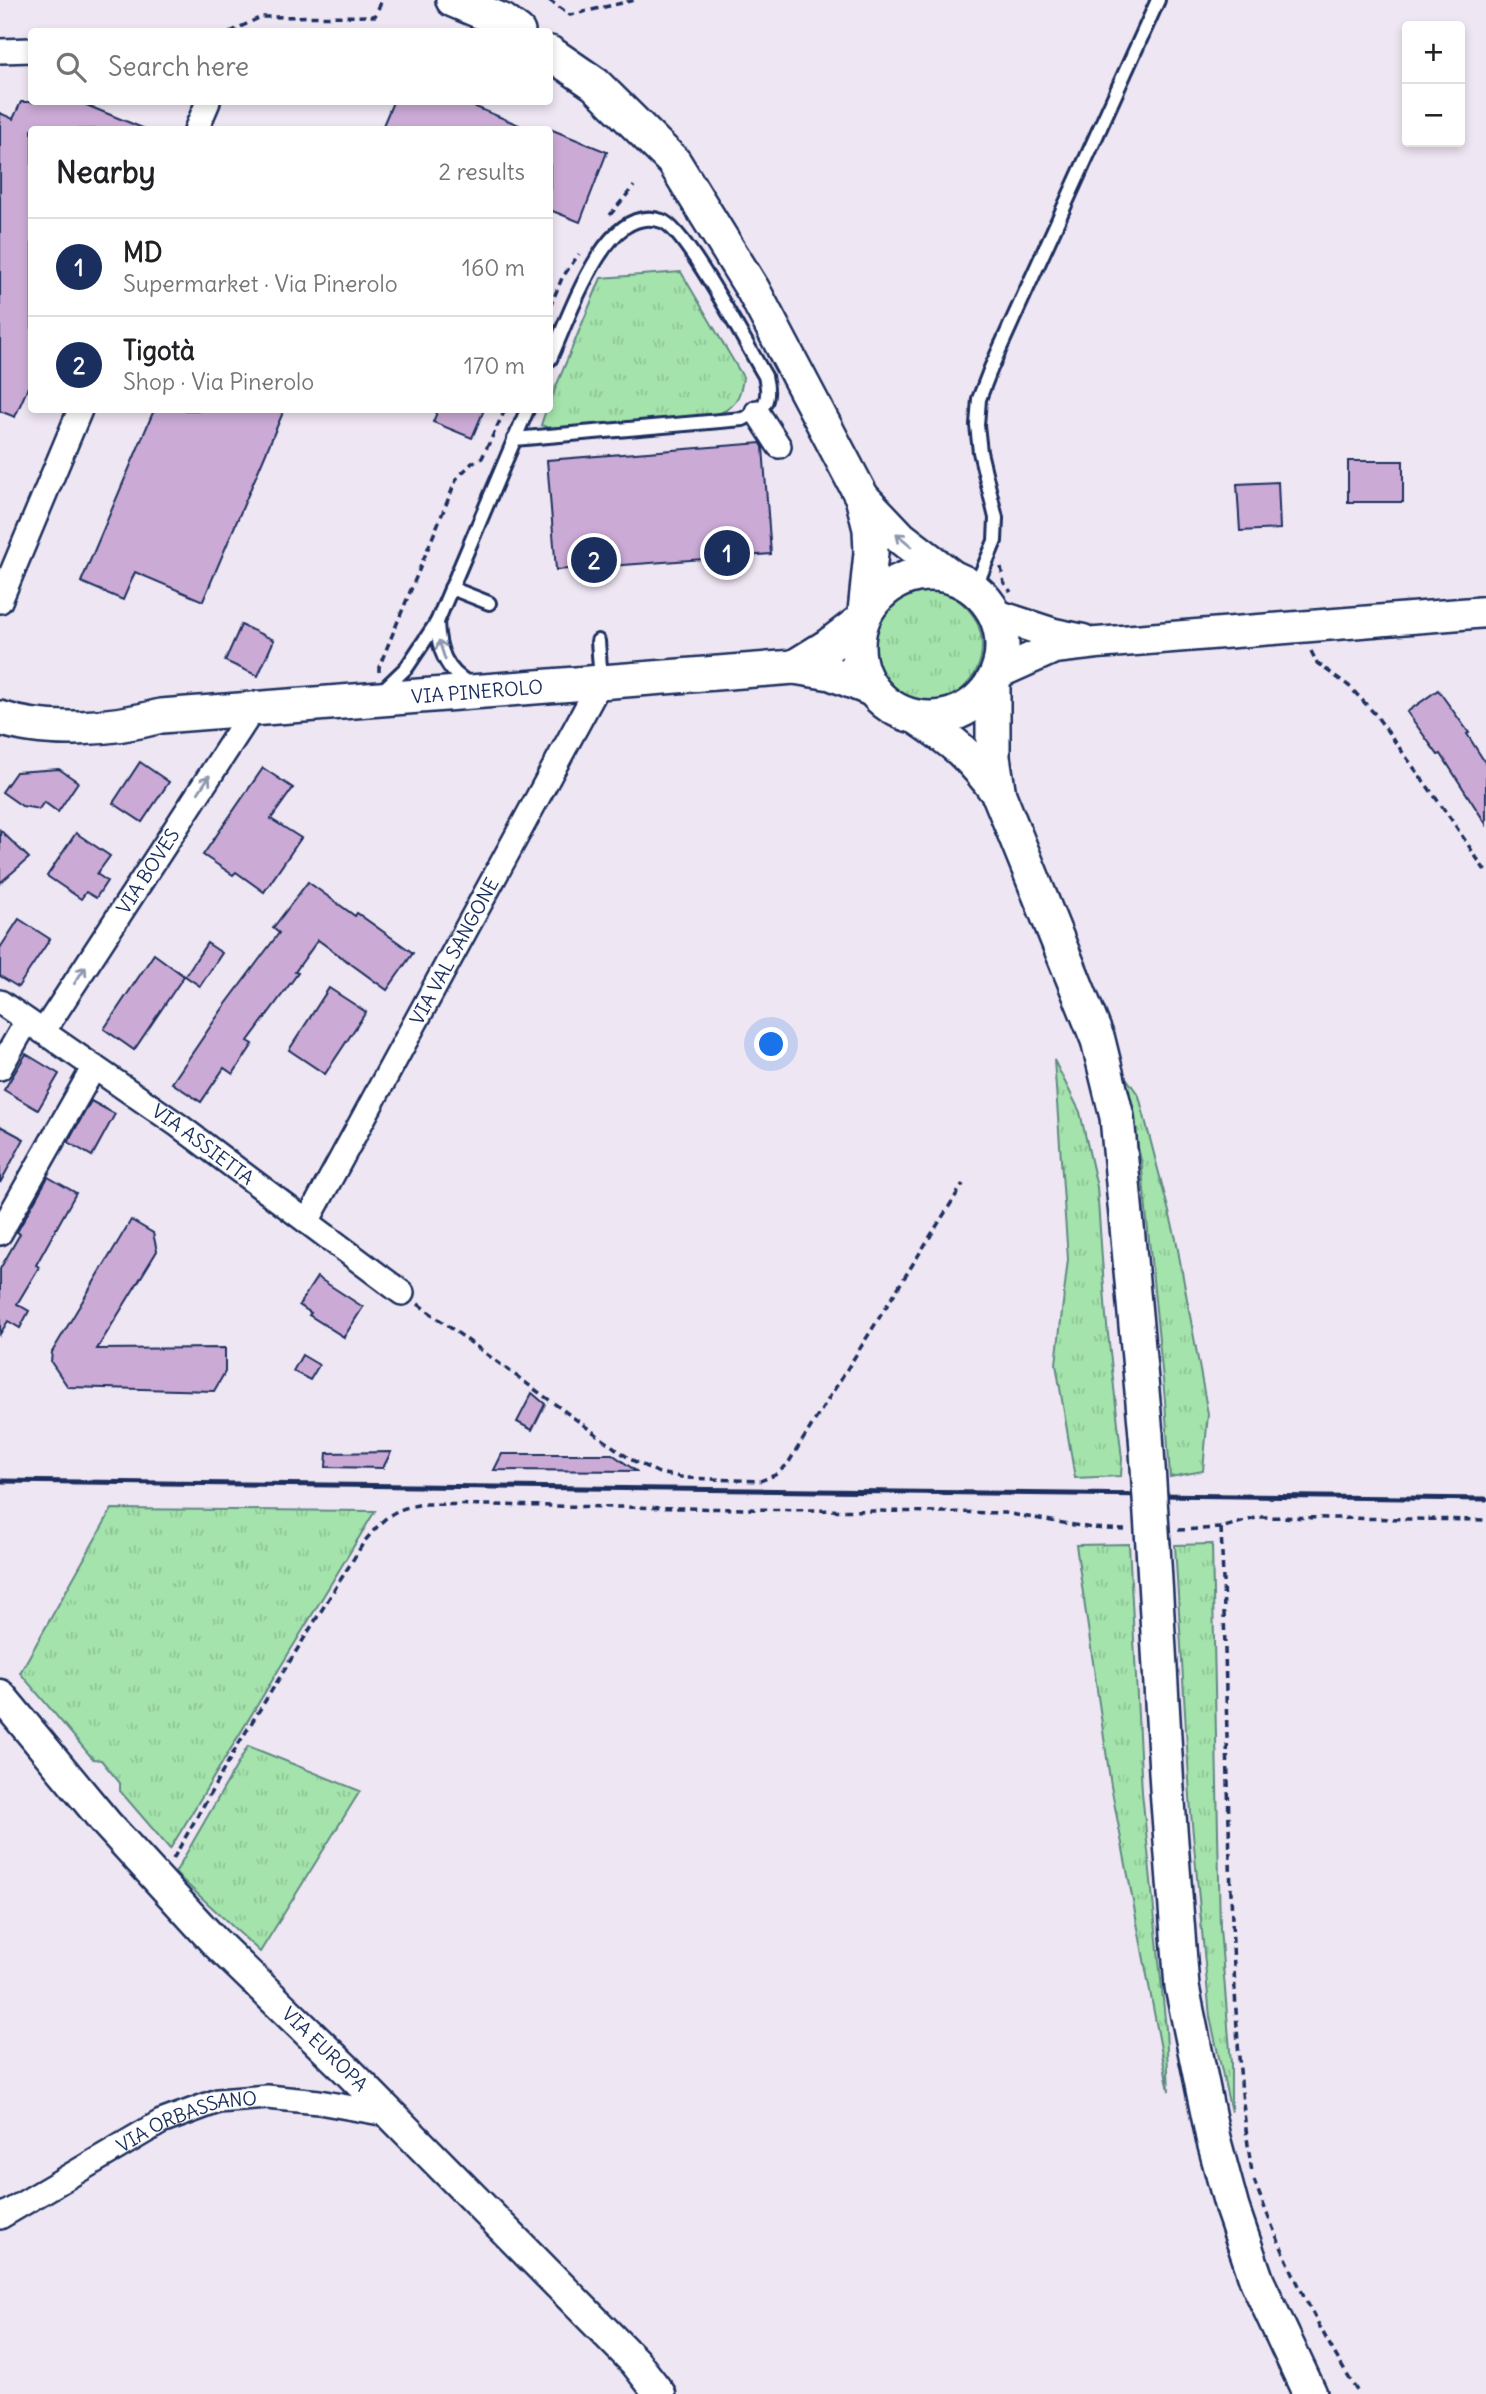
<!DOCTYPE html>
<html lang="en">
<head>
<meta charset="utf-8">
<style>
	:root { --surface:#fff; --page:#f6f6f6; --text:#202124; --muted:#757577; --line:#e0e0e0; --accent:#1b2f5e }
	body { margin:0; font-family:Delius,sans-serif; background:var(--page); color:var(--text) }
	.controls { position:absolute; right:21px; top:21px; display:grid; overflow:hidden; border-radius:7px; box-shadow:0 4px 10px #0003 }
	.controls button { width:63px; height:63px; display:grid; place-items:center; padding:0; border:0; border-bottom:2px solid var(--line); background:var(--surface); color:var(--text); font:35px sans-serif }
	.you { position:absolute; left:772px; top:1045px; width:24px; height:24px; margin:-18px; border:5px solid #fff; border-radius:50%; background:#1a73e8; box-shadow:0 0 0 10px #1a73e833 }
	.badge { display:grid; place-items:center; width:46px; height:46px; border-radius:50%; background:var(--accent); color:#fff; font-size:23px; font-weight:700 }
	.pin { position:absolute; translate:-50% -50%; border:4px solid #fff; box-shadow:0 2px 7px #0006 }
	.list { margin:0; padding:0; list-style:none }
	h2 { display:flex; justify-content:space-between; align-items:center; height:91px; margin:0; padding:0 28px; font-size:30px }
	h2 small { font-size:23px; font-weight:400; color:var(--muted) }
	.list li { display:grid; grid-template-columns:46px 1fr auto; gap:21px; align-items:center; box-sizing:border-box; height:98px; padding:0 28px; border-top:2px solid var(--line) }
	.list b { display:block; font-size:26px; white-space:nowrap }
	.list p { margin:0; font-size:23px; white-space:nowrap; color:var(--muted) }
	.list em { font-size:23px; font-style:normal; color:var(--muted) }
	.icon { flex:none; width:38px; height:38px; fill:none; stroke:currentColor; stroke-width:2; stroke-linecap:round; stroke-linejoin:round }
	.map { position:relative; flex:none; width:1486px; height:2394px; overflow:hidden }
	.search { position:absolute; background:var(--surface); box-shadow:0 4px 10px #0003; left:28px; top:28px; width:525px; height:77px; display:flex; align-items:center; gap:18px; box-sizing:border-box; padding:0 24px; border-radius:7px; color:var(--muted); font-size:26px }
	.panel { position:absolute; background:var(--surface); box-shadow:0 4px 10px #0003; left:28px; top:126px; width:525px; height:287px; border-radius:7px }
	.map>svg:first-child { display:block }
	.grass { fill:url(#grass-tufts); stroke:#608984; stroke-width:2 }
	.building { fill:#cbabd6; stroke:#1b2f5e; stroke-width:2 }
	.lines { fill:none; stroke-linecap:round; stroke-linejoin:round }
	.service-casing { stroke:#1b2f5e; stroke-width:18 }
	.minor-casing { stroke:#1b2f5e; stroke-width:28 }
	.tertiary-casing { stroke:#1b2f5e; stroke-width:35 }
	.secondary-casing { stroke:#1b2f5e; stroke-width:38 }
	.path { stroke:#1b2f5e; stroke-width:3.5; stroke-dasharray:7 5; stroke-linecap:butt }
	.service { stroke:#fff; stroke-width:12 }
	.minor { stroke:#fff; stroke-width:23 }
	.tertiary { stroke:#fff; stroke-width:30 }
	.secondary { stroke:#fff; stroke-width:33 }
	.rail { stroke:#1b2f5e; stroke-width:5 }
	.secondary-bridge-casing { stroke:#1b2f5e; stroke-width:38; stroke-linecap:butt }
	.secondary-bridge { stroke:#fff; stroke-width:33 }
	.oneway { stroke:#8d97ae }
	.labels { text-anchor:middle; stroke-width:7; stroke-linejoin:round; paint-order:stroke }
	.street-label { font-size:19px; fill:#1b2f5e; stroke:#fff }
</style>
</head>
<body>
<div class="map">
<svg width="1486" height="2394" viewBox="0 0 1486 2394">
	<defs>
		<pattern id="grass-tufts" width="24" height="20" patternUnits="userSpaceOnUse" patternTransform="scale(1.75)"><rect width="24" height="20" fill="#a4e3ab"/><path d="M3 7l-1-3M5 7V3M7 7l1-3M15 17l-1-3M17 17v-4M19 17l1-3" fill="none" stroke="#8dc396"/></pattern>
	</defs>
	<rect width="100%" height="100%" fill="#efe6f3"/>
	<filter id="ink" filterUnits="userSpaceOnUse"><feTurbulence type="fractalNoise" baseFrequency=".0143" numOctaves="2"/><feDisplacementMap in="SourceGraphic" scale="14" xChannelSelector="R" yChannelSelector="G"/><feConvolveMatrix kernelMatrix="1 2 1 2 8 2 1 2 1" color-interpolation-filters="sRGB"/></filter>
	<g filter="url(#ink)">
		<!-- grass -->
		<g class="grass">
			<path d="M 681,272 L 743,377 C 741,397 734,410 714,415 L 549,428 L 541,425 L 546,410 L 550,410 L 550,401 L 601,278 Z"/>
			<circle cx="926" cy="646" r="56"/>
			<path d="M 1054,1060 L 1080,1112 L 1097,1187 L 1106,1316 L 1122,1459 L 1121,1476 L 1075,1478 L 1056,1364 L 1068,1259 Z"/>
			<path d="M 1118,1066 L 1139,1096 L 1176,1239 L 1208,1414 L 1203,1471 L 1170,1477 L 1165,1400 L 1141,1160 Z"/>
			<path d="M 112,1509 L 375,1511 L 170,1849 L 120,1791 L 120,1783 L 101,1760 L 93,1759 L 20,1673 Z"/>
			<path d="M 1129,1544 L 1142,1792 L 1166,2029 L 1169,2091 L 1111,1786 L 1076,1545 Z"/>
			<path d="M 1212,1544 L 1220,1928 L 1231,2063 L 1231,2112 L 1210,2017 L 1191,1813 L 1175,1545 Z"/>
			<path d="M 248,1746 L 360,1791 L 260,1952 L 175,1873 Z"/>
		</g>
		<!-- building -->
		<g class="building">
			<path d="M 21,102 L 79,102 L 145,129 L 32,130 L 32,378 L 15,417 L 0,411 L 0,113 L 13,119 Z"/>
			<path d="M 393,102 L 464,102 L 531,130 L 381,130 Z"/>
			<path d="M 550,129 L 607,152 L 580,222 L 550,210 Z"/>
			<path d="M 154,410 L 284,410 L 203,601 L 135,572 L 123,600 L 81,582 Z"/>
			<path d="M 438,410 L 484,410 L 472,438 L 433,422 Z"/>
			<path d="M 761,443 L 763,447 L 771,554 L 556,570 L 547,460 Z"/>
			<rect x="1348" y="461" width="55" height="41"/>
			<path d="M 1278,482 L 1280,529 L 1240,531 L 1237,484 Z"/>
			<path d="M 241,625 L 274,640 L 258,676 L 225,661 Z"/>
			<path d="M 1438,690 L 1469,733 L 1467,734 L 1486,764 L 1486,824 L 1441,754 L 1438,755 L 1407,712 Z"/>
			<path d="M 140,762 L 169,782 L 142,822 L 113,803 Z"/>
			<path d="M 263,768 L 293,788 L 271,819 L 301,838 L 264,892 L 236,872 L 233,875 L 203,855 Z"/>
			<path d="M 59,769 L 78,782 L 58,812 L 44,802 L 39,809 L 22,806 L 2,792 L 16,772 Z"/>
			<path d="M 0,830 L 29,858 L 0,883 Z"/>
			<path d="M 76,833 L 110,856 L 97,874 L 107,881 L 96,898 L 86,892 L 81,899 L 47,876 Z"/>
			<path d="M 308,882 L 355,916 L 357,913 L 413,953 L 387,990 L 318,940 L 295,972 L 298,973 L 248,1041 L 253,1044 L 233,1074 L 224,1068 L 201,1102 L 172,1083 L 223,1008 L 279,933 L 273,928 Z"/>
			<path d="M 19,919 L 50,939 L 18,987 L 0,976 L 0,948 Z"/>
			<path d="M 207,943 L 222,953 L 200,986 L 185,976 Z"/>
			<path d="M 154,954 L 184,976 L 134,1050 L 104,1029 Z"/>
			<path d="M 329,988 L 366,1012 L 325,1074 L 289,1050 Z"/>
			<path d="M 26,1054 L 59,1074 L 38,1110 L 4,1090 Z"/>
			<path d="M 91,1101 L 115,1114 L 92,1156 L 68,1142 Z"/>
			<path d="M 0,1126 L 24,1139 L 0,1183 Z"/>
			<path d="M 48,1177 L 76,1193 L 36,1265 L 39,1267 L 17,1304 L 29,1311 L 20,1328 L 8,1321 L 0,1334 L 0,1269 L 20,1234 L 17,1232 Z"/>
			<path d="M 131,1220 L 153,1233 L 157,1251 L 97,1349 L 225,1348 L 225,1372 L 214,1391 L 68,1387 L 51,1362 L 52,1352 Z"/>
			<path d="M 317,1277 L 363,1307 L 344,1337 L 309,1315 L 311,1313 L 299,1305 Z"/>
			<path d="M 302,1355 L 319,1365 L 310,1380 L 293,1371 Z"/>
			<path d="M 532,1393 L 545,1404 L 532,1430 L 517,1422 Z"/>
			<path d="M 391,1452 L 383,1468 L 326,1467 L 327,1453 Z"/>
			<path d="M 502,1454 L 612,1454 L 636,1471 L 494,1470 Z"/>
		</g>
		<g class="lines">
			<!-- service casing -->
			<g class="service-casing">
				<g id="service">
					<path d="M 514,439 L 743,419 C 766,408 771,401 765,376 C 748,348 686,229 662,221 C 633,211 612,235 598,257 C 578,289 565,325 550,359"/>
					<path d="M 451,588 L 489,603"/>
					<path d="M 975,588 L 995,541 L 996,518 L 980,452 L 977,425 L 979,399 L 991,368 L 1158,0"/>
					<path d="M 437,622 L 527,410"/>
					<path d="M 598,641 L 601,681"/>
					<path d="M 382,691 L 407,667 L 437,622 C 438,648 445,672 471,684"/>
				</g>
			</g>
			<!-- minor casing -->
			<g class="minor-casing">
				<g id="minor">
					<path d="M 0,51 L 32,50"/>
					<path d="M 196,130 L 208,102"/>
					<path d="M 757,412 L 779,446"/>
					<path d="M 0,601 L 80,410"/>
					<path id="s1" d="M 0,1002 L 178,1125 L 402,1293"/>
					<path id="s2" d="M 43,1032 L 252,711"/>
					<path d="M 0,1068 L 27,1021"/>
					<path id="s3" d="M 308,1220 L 601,681"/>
					<path d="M 0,1233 L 94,1067"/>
					<path id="s4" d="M 0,2217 L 161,2122 L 218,2101 L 267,2097 L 319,2102 L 392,2115"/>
				</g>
			</g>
			<!-- tertiary casing -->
			<g class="tertiary-casing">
				<g id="tertiary">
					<path d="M 996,615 L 1054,634 L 1083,640"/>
					<path d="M 998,673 L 1054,648 L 1097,643 L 1486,612"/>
					<path id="s5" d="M 0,1695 L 106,1823 L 213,1940 L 346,2069 L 635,2362 L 660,2394"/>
				</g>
			</g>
			<!-- secondary casing -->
			<g class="secondary-casing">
				<g id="secondary">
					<path d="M 453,0 L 503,21 L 518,32"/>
					<path d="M 550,53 L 595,84 L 674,162 L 753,290 L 862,497 L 870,529 L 871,553 L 865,612"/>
					<path d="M 862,497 L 901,538 L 952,577"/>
					<circle cx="930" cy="646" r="72"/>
					<path d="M 794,667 L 828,646 L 861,621"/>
					<path d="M 993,683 L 993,757 L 999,795 L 1098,1040 L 1117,1117 L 1146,1435"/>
					<path id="s6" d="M 0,718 C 47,734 113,729 161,716 L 794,667 L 831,673 L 871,689"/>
					<path d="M 918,718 C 955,743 971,756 997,792"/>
					<path d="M 1153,1546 L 1167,1789 L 1182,1987 L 1213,2138 L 1232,2208 L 1257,2281 L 1310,2394"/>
				</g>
			</g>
			<!-- path -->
			<g class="path">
				<path d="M 549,0 L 570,15 L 635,0"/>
				<path d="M 230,32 L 261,17 L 375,16 L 382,0"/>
				<path d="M 610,215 L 634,186"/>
				<path d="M 550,307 L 562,278 L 579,254"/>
				<path d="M 1001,567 L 1004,583 L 1011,592"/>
				<path d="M 1311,651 L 1317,663 L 1349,686 L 1375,714 L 1451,819 L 1486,872"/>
				<path d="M 379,672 L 379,667 L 457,478 L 472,463 L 482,458 L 505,410"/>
				<path d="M 418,1304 L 630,1459 L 659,1473 L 686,1478 L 760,1481 L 775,1475 L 787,1465 L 963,1184"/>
				<path d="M 1221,1528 C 1227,1667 1227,1806 1233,1944 C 1236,2021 1240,2097 1252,2172"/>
				<path d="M 1178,1530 L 1221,1528 L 1259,1517 L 1486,1520"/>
				<path d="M 173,1859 L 239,1743 L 364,1542 C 385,1517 391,1509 424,1504 L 1005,1513 L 1092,1528 L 1125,1530"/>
				<path d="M 1254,2180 C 1282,2255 1316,2326 1359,2394"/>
			</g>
			<!-- service -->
			<use href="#service" class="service"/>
			<!-- minor -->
			<use href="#minor" class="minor"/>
			<!-- tertiary -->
			<use href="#tertiary" class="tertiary"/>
			<!-- secondary -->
			<use href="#secondary" class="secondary"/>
			<!-- rail -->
			<path class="rail" d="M 0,1481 L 1486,1499"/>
			<!-- secondary-bridge casing -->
			<g class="secondary-bridge-casing">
				<path id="secondary-bridge" d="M 1146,1435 L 1153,1546"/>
			</g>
			<!-- secondary-bridge -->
			<use href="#secondary-bridge" class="secondary-bridge"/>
		</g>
		<!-- one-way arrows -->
		<defs><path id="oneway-shaft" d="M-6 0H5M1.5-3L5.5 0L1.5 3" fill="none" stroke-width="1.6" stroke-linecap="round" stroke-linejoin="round" transform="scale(1.75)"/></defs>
		<g class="oneway">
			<use href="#oneway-shaft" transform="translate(904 540) rotate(-140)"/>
			<use href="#oneway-shaft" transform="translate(442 650) rotate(-108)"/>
			<use href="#oneway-shaft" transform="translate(204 784) rotate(-57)"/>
			<use href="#oneway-shaft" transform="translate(80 975) rotate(-57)"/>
		</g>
	</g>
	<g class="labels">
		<!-- street labels -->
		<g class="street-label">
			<text dy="7" stroke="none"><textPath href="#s6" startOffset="480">VIA PINEROLO</textPath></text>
			<text dy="7" stroke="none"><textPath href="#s2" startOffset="192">VIA BOVES</textPath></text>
			<text dy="7" stroke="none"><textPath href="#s3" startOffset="306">VIA VAL SANGONE</textPath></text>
			<text dy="7" stroke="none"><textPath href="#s1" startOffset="248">VIA ASSIETTA</textPath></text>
			<text dy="7" stroke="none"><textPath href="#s5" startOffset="481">VIA EUROPA</textPath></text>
			<text dy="7" stroke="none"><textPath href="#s4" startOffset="212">VIA ORBASSANO</textPath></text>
		</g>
	</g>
</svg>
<div class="controls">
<button>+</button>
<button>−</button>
</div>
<div class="you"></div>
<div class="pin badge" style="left:727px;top:553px">1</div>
<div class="pin badge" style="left:594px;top:560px">2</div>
<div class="search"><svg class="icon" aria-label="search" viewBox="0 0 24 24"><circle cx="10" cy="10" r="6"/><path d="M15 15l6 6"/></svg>Search here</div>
<section class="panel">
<h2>Nearby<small>2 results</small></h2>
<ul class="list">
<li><span class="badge">1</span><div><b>MD</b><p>Supermarket · Via Pinerolo</p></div><em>160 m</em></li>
<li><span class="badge">2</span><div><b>Tigotà</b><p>Shop · Via Pinerolo</p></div><em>170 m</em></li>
</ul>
</section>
</div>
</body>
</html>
